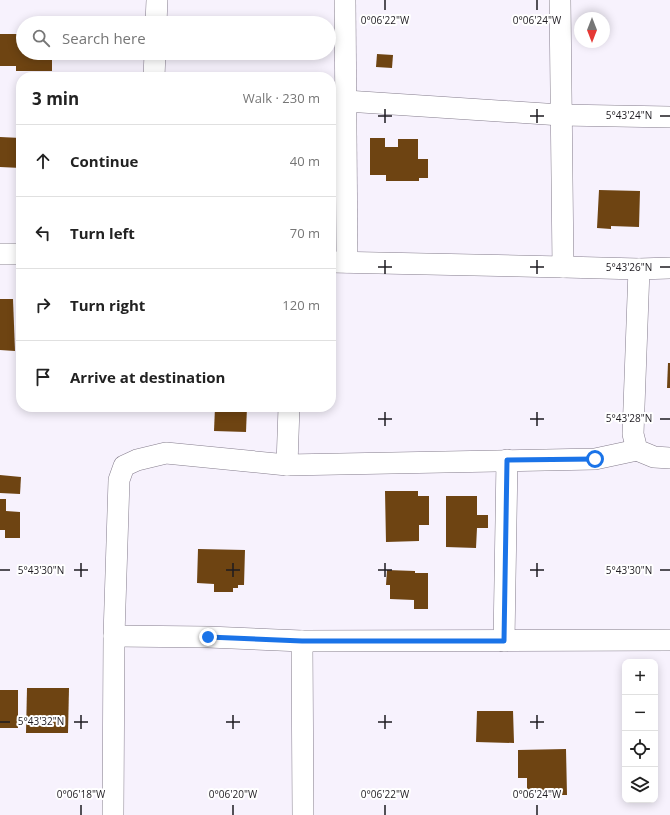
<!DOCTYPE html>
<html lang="en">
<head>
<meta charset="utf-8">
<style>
	:root { --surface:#fff; --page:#f6f6f6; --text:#222; --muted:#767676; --line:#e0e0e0 }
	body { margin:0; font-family:"Open Sans",sans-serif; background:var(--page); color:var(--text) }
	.controls { position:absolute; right:12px; bottom:12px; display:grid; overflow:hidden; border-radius:8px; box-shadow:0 2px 10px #0003 }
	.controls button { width:36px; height:36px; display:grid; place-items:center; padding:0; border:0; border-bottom:1px solid var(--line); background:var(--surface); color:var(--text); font:20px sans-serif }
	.compass { position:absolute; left:574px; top:12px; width:36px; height:36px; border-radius:50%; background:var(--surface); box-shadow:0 2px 10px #0003; rotate:180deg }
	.stop { position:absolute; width:12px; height:12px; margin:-9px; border:3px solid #1a73e8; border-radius:50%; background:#fff }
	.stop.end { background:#1a73e8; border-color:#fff; box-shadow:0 1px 4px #0008 }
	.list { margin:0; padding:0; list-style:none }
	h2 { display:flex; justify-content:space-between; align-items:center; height:52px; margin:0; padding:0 16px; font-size:17px }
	h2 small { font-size:13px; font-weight:400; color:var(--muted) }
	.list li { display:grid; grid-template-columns:26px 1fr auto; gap:12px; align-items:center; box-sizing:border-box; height:72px; padding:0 16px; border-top:1px solid var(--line) }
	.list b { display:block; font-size:15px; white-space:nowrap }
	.list em { font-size:13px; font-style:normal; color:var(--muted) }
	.icon { flex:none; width:22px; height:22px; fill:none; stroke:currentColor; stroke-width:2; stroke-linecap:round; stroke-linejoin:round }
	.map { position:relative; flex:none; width:670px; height:815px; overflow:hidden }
	.search { position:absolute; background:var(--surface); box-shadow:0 2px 10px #0003; left:16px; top:16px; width:320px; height:44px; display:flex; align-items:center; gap:10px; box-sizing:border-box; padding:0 14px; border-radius:22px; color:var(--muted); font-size:15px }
	.panel { position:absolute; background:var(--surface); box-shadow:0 2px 10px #0003; left:16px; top:72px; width:320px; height:340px; border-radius:16px }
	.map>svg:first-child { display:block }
	.building { fill:#6e4412 }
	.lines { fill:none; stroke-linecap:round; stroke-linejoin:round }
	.minor-casing { stroke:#857d8d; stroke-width:22 }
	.minor { stroke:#fff; stroke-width:21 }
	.route { stroke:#1a73e8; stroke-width:5 }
	.ticks { fill:none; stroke:#1e1b21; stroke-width:1.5 }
	.ticks-label { font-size:10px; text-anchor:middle; fill:#1e1b21; stroke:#fff; stroke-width:4; stroke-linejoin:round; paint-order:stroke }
</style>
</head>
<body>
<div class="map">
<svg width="670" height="815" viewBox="0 0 670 815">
	<rect width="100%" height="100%" fill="#f7f2fd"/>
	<!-- building -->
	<g class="building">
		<path d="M 0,34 L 23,34 L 23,53 L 52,53 L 52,71 L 16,71 L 16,66 L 0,66 Z"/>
		<path d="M 377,54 L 393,55 L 392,68 L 376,67 Z"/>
		<path d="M 0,137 L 21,138 L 21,168 L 0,167 Z"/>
		<path d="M 370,138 L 385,138 L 385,147 L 398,147 L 398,139 L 418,139 L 418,159 L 428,159 L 428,178 L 419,178 L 419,181 L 386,181 L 386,175 L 370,175 Z"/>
		<path d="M 599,190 L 640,191 L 639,227 L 611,226 L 611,229 L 597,228 Z"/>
		<path d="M 0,299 L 13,299 L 15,351 L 0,350 Z"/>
		<path d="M 668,363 L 670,363 L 670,388 L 667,388 Z"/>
		<path d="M 215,407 L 247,407 L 246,432 L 214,431 Z"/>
		<path d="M 0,475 L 21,477 L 20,494 L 0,493 Z"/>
		<path d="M 385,491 L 418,491 L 418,496 L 429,496 L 429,525 L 419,525 L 419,541 L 386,542 Z"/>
		<path d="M 446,496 L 477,496 L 477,515 L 488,515 L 488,528 L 477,528 L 476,548 L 446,547 Z"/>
		<path d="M 0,499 L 6,499 L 6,511 L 20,512 L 20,538 L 5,538 L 5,530 L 0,530 Z"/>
		<path d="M 198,549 L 245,550 L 244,585 L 238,585 L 238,588 L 233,588 L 233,592 L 214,592 L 214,584 L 197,583 Z"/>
		<path d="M 387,570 L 415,571 L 415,573 L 428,573 L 428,609 L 414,609 L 414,600 L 390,599 L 390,585 L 386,585 Z"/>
		<path d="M 27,688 L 69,688 L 68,733 L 26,733 Z"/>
		<rect x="0" y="690" width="18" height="38"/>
		<path d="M 477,711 L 513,711 L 514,743 L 476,742 Z"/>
		<path d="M 566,749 L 567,795 L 542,795 L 542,791 L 527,791 L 527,778 L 518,778 L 518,750 Z"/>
	</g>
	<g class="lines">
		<!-- minor casing -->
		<g class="minor-casing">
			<g id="minor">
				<path d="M 345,0 L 347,262"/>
				<path d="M 560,0 L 563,267"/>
				<path d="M 156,23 L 157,0"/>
				<path d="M 154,77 L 155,53"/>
				<path d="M 346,101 L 561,115 L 670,117"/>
				<path d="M 0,254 L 21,254"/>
				<path d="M 331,262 L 563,267 L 639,269 L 670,268"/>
				<path d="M 639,269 L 633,434 L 637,450 L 654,457 L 670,458"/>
				<path d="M 287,465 L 289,407"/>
				<path d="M 114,636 L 208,637 L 302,641 L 670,640"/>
				<path d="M 302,641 L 303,815"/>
				<path d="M 504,641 L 507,460"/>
				<path d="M 113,815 L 114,636 L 119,480 L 124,466 L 137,460 L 166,453 L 287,465 L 595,459 L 637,450"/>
			</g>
		</g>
		<!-- minor -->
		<use href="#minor" class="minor"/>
	</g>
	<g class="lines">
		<!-- route -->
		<path class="route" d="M 208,637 L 302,641 L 504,641 L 507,460 L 595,459"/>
	</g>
	<!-- ticks -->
	<path class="ticks" d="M 385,0 L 385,10M 537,0 L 537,10M 385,109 L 385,123M 537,109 L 537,123M 378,116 L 392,116M 530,116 L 544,116M 660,116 L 670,116M 385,260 L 385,274M 537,260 L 537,274M 378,267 L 392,267M 530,267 L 544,267M 660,267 L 670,267M 385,412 L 385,426M 537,412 L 537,426M 378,419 L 392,419M 530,419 L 544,419M 660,419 L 670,419M 81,563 L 81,577M 233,563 L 233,577M 385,563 L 385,577M 537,563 L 537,577M 0,570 L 10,570M 74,570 L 88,570M 226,570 L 240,570M 378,570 L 392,570M 530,570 L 544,570M 660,570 L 670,570M 81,715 L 81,729M 233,715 L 233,729M 385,715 L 385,729M 537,715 L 537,729M 0,722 L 10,722M 74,722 L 88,722M 226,722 L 240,722M 378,722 L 392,722M 530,722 L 544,722M 81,805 L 81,815M 233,805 L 233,815M 385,805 L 385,815M 537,805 L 537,815"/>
	<g class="ticks-label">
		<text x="385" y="24">0°06'22"W</text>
		<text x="537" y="24">0°06'24"W</text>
		<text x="629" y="119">5°43'24"N</text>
		<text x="629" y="271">5°43'26"N</text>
		<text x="629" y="422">5°43'28"N</text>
		<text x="629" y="574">5°43'30"N</text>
		<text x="41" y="574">5°43'30"N</text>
		<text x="41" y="725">5°43'32"N</text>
		<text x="81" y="798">0°06'18"W</text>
		<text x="233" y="798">0°06'20"W</text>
		<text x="385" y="798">0°06'22"W</text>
		<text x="537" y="798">0°06'24"W</text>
	</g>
</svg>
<div class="controls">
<button>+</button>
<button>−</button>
<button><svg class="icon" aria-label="locate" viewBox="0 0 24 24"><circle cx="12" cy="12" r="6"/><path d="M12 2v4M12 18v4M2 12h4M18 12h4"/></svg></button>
<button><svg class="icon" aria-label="layers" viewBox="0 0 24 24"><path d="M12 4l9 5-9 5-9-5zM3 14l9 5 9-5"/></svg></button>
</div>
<svg class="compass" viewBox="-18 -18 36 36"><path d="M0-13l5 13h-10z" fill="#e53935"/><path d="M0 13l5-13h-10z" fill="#767676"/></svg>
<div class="stop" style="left:595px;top:459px"></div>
<div class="stop end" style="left:208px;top:637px"></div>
<div class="search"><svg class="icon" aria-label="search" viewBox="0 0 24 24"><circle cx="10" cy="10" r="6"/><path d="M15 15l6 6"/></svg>Search here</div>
<section class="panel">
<h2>3 min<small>Walk · 230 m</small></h2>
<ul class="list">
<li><svg class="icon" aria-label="ahead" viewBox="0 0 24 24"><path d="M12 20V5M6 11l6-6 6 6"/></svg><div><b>Continue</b></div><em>40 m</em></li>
<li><svg class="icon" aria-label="left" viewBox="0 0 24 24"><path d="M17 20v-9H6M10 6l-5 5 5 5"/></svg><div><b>Turn left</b></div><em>70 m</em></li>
<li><svg class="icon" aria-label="right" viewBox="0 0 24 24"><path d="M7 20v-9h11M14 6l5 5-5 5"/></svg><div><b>Turn right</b></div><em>120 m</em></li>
<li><svg class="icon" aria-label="arrive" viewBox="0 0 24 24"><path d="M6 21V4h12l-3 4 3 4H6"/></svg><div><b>Arrive at destination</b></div></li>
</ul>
</section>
</div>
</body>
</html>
